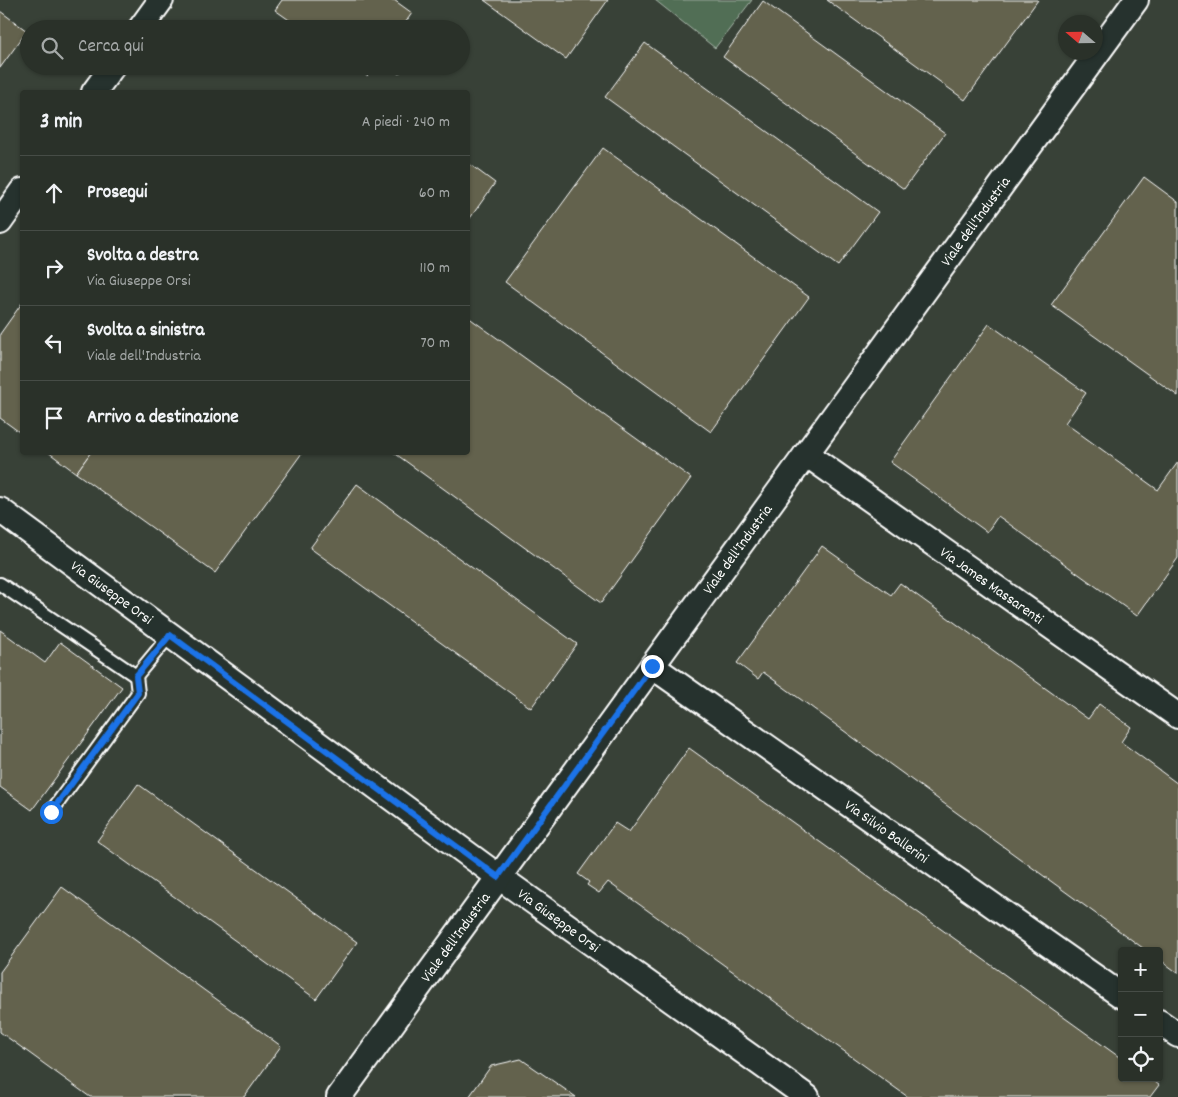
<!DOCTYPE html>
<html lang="it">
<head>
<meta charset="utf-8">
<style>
	:root { --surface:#2a3129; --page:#363d35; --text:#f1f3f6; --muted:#a5a9a8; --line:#464c46 }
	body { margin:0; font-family:Dekko,sans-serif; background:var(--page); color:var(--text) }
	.controls { position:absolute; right:15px; bottom:15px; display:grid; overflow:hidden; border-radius:5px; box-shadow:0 1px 4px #0004 }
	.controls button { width:45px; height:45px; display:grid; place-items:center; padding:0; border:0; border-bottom:1px solid var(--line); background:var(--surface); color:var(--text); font:25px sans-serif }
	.compass { position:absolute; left:1058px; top:15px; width:45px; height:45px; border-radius:50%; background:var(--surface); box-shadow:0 1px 4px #0004; rotate:290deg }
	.stop { position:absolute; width:15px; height:15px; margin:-11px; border:4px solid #1a73e8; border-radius:50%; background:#fff }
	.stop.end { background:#1a73e8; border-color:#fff; box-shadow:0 1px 5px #0008 }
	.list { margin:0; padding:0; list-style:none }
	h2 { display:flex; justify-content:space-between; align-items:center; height:65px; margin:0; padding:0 20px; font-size:21px }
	h2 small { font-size:16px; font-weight:400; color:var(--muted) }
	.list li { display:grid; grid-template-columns:32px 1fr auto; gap:15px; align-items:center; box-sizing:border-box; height:75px; padding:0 20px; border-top:1px solid var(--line) }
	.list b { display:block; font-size:19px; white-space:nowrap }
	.list p { margin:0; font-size:16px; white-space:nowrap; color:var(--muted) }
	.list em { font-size:16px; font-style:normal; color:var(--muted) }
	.icon { flex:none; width:28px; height:28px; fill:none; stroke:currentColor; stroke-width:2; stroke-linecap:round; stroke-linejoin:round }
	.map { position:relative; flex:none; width:1178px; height:1097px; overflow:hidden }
	.search { position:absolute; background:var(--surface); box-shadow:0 1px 4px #0004; left:20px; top:20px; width:450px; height:55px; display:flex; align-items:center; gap:12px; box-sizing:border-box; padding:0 18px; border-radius:28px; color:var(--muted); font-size:19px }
	.panel { position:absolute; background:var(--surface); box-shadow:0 1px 4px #0004; left:20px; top:90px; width:450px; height:365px; border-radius:5px }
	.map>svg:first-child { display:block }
	.green { fill:#516e55; stroke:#a8b6aa }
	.building { fill:#63624d; stroke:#fff }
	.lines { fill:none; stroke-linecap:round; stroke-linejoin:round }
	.lane-casing { stroke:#fff; stroke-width:16 }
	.street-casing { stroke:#fff; stroke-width:28 }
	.lane { stroke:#26332d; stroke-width:12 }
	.street { stroke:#26332d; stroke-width:24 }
	.route { stroke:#1a73e8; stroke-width:6 }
	.labels { text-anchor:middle; stroke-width:4; stroke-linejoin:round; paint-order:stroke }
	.street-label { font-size:15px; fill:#fff; stroke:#26332d }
</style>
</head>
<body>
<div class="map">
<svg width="1178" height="1097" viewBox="0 0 1178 1097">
	<rect width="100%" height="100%" fill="#384137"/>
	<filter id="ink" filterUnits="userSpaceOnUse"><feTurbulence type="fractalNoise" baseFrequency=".02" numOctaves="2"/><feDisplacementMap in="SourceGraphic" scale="10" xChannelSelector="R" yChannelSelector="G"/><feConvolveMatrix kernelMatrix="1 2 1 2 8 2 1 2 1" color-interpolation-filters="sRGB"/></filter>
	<g filter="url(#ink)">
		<!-- green -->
		<path class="green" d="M 655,0 L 752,0 L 715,48 Z"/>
		<!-- building -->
		<g class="building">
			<path d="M 282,0 L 394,0 L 412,13 L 401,29 L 302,29 L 275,10 Z"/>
			<path d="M 484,0 L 608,0 L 566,59 Z"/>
			<path d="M 827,0 L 1038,0 L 965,100 Z"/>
			<path d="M 763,1 L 945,133 L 904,189 L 723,57 Z"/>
			<path d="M 0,11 L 27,31 L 0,68 Z"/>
			<path d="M 645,43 L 878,212 L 838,266 L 605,97 Z"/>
			<path d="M 354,66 L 374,66 L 367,76 Z"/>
			<path d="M 389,66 L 404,66 L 399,74 Z"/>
			<path d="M 603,148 L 809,297 L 711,432 L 505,282 Z"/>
			<path d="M 468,163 L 495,183 L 468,221 Z"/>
			<path d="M 1144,177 L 1178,202 L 1178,396 L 1051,305 Z"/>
			<path d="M 22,303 L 22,434 L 0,418 L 0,334 Z"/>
			<path d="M 468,317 L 691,478 L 601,603 L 393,452 L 468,452 Z"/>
			<path d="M 989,324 L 1086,393 L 1065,423 L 1158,490 L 1178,462 L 1178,558 L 1137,616 L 998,516 L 987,532 L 890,462 Z"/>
			<path d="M 48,452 L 91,452 L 76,473 Z"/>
			<path d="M 91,452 L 301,452 L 302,453 L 215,573 L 76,473 Z"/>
			<path d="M 357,484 L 577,644 L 531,708 L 310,548 Z"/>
			<path d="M 822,546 L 891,595 L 900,583 L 1088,719 L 1099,704 L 1131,727 L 1121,742 L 1178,784 L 1178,973 L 1159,959 L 1159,951 L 1147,951 L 763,672 L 758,679 L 737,663 Z"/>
			<path d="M 0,630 L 45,663 L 60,642 L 122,687 L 32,810 L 0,787 Z"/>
			<path d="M 689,748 L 1122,1059 L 1122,1078 L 1149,1078 L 1159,1085 L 1150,1097 L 908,1097 L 608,882 L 599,893 L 587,885 L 589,882 L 578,874 L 615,823 L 629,832 Z"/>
			<path d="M 138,784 L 357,942 L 316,999 L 97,841 Z"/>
			<path d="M 62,887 L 281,1046 L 244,1097 L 90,1097 L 0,1032 L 0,972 Z"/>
			<path d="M 521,1059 L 576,1097 L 469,1097 L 491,1066 Z"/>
		</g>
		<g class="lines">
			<!-- lane casing -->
			<g class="lane-casing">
				<g id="lane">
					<path d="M 0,584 L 136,676 L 170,635"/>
					<path d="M 51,812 L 138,693 L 136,676"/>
				</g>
			</g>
			<!-- street casing -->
			<g class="street-casing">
				<g id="street">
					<path d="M 140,29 L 161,0"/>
					<path d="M 94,92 L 113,66"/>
					<path d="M 0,222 L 22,191"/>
					<path d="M 806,454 L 1178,716"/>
					<path d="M 0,510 L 499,877 L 807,1097"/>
					<path d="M 652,666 L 1122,996"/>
					<path d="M 1159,1022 L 1178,1035"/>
					<path d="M 339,1097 L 1136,0"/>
				</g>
			</g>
			<!-- lane -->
			<use href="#lane" class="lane"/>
			<!-- street -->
			<use href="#street" class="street"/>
		</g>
	</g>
	<g class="lines" filter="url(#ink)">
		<!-- route -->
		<path class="route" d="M 51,812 L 138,693 L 136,676 L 170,635 L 498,877 L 652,666"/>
	</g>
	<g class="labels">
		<!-- street labels -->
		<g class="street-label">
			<text transform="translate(975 221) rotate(-54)" y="5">Viale dell'Industria</text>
			<text transform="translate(737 549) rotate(-54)" y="5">Viale dell'Industria</text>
			<text transform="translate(992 585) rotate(35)" y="5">Via James Massarenti</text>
			<text transform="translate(112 592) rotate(36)" y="5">Via Giuseppe Orsi</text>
			<text transform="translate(887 831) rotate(35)" y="5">Via Silvio Ballerini</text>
			<text transform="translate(559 920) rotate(36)" y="5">Via Giuseppe Orsi</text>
			<text transform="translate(455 937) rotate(-54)" y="5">Viale dell'Industria</text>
		</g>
	</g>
</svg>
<div class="controls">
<button>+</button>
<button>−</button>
<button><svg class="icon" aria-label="locate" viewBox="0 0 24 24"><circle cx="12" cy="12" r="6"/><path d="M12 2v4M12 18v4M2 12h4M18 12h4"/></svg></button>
</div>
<svg class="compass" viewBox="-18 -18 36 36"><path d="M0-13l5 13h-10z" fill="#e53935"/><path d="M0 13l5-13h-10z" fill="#a5a9a8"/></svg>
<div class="stop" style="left:51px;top:812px"></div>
<div class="stop end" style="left:652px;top:666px"></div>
<div class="search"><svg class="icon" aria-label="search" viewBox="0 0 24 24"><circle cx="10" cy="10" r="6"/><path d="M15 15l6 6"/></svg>Cerca qui</div>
<section class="panel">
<h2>3 min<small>A piedi · 240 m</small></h2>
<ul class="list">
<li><svg class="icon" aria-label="ahead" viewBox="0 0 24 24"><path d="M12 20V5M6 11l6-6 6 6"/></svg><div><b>Prosegui</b></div><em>60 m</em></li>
<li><svg class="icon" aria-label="right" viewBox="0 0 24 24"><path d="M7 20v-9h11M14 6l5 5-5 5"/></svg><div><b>Svolta a destra</b><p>Via Giuseppe Orsi</p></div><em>110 m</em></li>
<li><svg class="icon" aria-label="left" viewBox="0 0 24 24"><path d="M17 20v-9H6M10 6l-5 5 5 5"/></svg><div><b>Svolta a sinistra</b><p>Viale dell'Industria</p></div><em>70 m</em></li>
<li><svg class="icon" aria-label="arrive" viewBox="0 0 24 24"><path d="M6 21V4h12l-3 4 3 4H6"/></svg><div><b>Arrivo a destinazione</b></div></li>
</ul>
</section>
</div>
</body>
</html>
